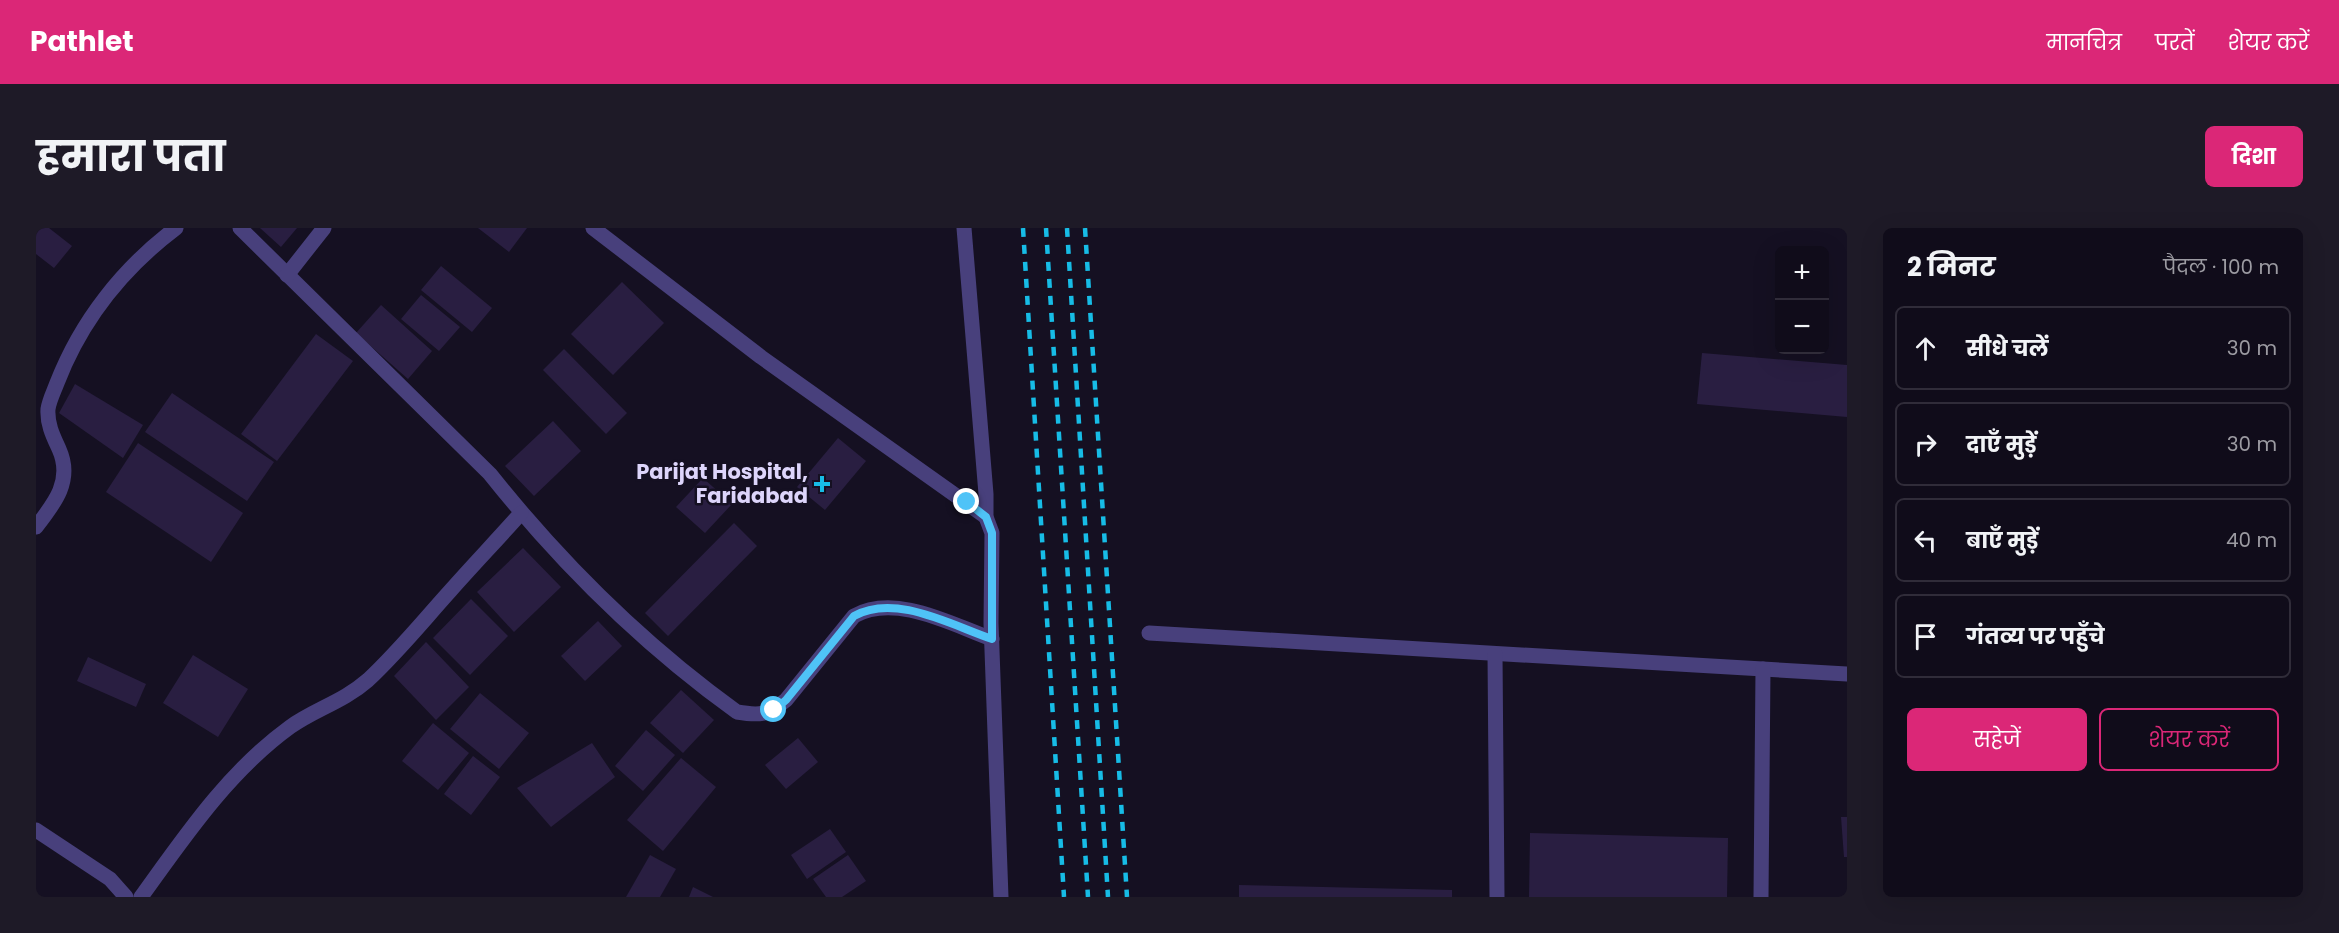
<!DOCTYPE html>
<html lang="hi">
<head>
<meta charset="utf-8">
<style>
	:root { --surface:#100c1a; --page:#1e1a27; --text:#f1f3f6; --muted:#9c9ba2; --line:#302c39; --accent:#db2777 }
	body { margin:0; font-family:Poppins,"Noto Sans Devanagari",sans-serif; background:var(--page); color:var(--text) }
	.controls { position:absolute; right:18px; top:18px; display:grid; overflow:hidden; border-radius:9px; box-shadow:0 6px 24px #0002 }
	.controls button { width:54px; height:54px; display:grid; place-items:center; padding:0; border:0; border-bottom:2px solid var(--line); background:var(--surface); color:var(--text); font:30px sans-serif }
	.stop { position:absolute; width:18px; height:18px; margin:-14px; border:4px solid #4fc3f7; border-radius:50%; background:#fff }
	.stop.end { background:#4fc3f7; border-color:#fff; box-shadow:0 2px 6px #0008 }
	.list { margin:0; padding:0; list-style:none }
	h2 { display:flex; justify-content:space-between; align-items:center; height:78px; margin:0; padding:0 24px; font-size:26px }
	h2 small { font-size:20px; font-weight:400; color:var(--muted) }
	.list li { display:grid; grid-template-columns:39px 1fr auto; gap:18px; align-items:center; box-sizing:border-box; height:84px; margin:0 12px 12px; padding:0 12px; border:2px solid var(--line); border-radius:9px }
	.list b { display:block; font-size:22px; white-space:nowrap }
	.list em { font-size:20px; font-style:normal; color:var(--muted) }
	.actions { display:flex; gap:12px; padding:18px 24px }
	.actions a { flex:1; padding:14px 0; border:2px solid var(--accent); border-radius:9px; text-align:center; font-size:21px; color:var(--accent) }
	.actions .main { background:var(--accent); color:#fff }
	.icon { flex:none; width:33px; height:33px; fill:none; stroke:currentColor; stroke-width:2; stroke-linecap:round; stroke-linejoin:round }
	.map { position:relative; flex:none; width:1811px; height:669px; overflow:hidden; border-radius:9px }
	header { display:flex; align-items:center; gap:36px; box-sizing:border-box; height:84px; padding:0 30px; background:var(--accent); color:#fff }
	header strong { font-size:28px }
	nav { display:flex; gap:33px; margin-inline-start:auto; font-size:21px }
	.intro { display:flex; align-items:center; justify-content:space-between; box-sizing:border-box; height:144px; padding:0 36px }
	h1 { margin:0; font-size:42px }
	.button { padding:15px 27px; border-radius:9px; background:var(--accent); color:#fff; font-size:21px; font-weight:700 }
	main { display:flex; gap:36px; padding:0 36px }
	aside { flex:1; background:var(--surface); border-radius:9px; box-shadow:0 6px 24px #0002 }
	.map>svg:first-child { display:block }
	.building { fill:#291e41 }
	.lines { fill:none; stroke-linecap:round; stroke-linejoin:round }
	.minor { stroke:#48407c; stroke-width:15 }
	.rail { stroke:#17bce6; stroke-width:4.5; stroke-dasharray:9 8; stroke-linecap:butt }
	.route { stroke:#4fc3f7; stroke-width:8 }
	.poi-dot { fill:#17bce6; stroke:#151022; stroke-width:2 }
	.labels { text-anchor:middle; stroke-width:5; stroke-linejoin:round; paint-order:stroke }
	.poi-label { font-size:21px; font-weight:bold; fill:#ddd5fb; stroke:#151022; text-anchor:end }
</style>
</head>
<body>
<header>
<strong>Pathlet</strong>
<nav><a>मानचित्र</a><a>परतें</a><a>शेयर करें</a></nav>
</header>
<div class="intro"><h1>हमारा पता</h1><a class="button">दिशा</a></div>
<main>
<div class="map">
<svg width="1811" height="669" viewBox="0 0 1811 669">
	<rect width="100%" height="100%" fill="#151022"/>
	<!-- building -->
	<g class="building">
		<path d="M 0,0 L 13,0 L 36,18 L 18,40 L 0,26 Z"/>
		<path d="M 224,0 L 261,0 L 245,19 Z"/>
		<path d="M 442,0 L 491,0 L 473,24 Z"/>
		<path d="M 405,38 L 456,80 L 436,104 L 385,62 Z"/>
		<path d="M 586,54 L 628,95 L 577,147 L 535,106 Z"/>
		<path d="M 385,67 L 424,99 L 403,123 L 365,91 Z"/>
		<path d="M 345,77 L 396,123 L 372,151 L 320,105 Z"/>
		<path d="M 280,106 L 317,133 L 241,233 L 205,206 Z"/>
		<path d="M 528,121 L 591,185 L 570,206 L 507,142 Z"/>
		<path d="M 1666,125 L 1811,137 L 1811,189 L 1661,176 Z"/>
		<path d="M 39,156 L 107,197 L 87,230 L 23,185 Z"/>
		<path d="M 136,165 L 238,234 L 211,273 L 109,204 Z"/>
		<path d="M 517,193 L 545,223 L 498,268 L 469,238 Z"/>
		<path d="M 802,210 L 830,233 L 789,282 L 761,259 Z"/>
		<path d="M 102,215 L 207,285 L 175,334 L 70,264 Z"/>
		<path d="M 667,250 L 696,276 L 669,305 L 640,279 Z"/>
		<path d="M 698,295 L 721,318 L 632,408 L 609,385 Z"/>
		<path d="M 487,320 L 525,359 L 478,404 L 441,364 Z"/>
		<path d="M 435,371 L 472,408 L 434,447 L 397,410 Z"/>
		<path d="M 562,393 L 586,418 L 549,453 L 525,428 Z"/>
		<path d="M 390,414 L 433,459 L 400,492 L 358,448 Z"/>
		<path d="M 157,427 L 212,461 L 182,509 L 127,475 Z"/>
		<path d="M 52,429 L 110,456 L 100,479 L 41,453 Z"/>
		<path d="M 645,462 L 678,492 L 647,525 L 614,495 Z"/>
		<path d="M 444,465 L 493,505 L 463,541 L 414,501 Z"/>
		<path d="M 397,495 L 433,525 L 402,562 L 366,533 Z"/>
		<path d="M 610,502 L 639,527 L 607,563 L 579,538 Z"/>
		<path d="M 762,510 L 782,534 L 750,561 L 729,537 Z"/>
		<path d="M 556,515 L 579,549 L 515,599 L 481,560 Z"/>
		<path d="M 437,528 L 464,549 L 435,587 L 408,566 Z"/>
		<path d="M 645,530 L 680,559 L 627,623 L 591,592 Z"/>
		<path d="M 1805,589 L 1811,589 L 1811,629 L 1808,629 Z"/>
		<path d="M 794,601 L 810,624 L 771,651 L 755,627 Z"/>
		<path d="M 1494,605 L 1692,610 L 1691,669 L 1493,669 Z"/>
		<path d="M 614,627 L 640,641 L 624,669 L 590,669 Z"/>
		<path d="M 812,627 L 830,653 L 806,669 L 790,669 L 777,651 Z"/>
		<path d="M 1203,657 L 1416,662 L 1416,669 L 1203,669 Z"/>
		<path d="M 657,659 L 677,669 L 653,669 Z"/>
	</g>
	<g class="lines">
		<!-- minor -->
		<g class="minor">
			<path d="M 204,0 L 454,246 C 525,335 608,417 701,484 C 724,488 732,487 750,472 L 818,388 C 859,365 915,396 956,411"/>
			<path d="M 557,0 L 725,129 L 950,289"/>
			<path d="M 928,0 L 950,266 L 950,289 L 956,305 L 955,395 L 965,669"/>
			<path d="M 251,47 L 288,0"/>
			<path d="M 0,299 C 19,275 37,252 23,221 C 17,208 11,196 12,181 C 13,173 18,163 21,155 C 45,93 87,40 140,0"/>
			<path d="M 1113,405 L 1811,446"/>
			<path d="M 1459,426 L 1461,669"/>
			<path d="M 0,602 L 74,651 L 90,669"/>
			<path d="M 105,669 C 149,608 192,544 254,499 C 279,481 307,474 332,452 C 362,424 387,393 415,362 C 438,336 462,311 485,285"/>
			<path d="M 1725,669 L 1727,441"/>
		</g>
		<!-- rail -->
		<g class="rail">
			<path d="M 987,0 L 1028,669"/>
			<path d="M 1010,0 L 1052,669"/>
			<path d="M 1031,0 L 1072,669"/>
			<path d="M 1049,0 L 1091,669"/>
		</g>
	</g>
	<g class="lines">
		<!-- route -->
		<path class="route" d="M 738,482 L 750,472 L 818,388 C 859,365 915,397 956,411 L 956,305 L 950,289 L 931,274"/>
	</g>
	<!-- markers -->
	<path class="poi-dot" d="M783 247h6v6h6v6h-6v6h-6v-6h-6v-6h6z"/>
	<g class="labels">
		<!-- poi labels -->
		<g class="poi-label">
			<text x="772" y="251">Parijat Hospital,<tspan x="772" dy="24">Faridabad</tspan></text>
		</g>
	</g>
</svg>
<div class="controls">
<button>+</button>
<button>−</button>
</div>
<div class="stop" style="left:738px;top:482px"></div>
<div class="stop end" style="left:931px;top:274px"></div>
</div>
<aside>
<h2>2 मिनट<small>पैदल · 100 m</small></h2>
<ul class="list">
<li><svg class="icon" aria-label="ahead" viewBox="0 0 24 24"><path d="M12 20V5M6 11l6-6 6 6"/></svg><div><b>सीधे चलें</b></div><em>30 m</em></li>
<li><svg class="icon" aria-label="right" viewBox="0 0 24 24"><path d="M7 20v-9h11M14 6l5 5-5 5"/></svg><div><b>दाएँ मुड़ें</b></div><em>30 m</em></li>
<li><svg class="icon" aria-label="left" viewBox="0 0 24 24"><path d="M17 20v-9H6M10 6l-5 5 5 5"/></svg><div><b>बाएँ मुड़ें</b></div><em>40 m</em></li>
<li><svg class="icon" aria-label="arrive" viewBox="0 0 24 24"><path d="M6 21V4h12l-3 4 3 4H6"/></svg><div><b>गंतव्य पर पहुँचे</b></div></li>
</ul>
<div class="actions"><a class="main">सहेजें</a><a>शेयर करें</a></div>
</aside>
</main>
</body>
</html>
